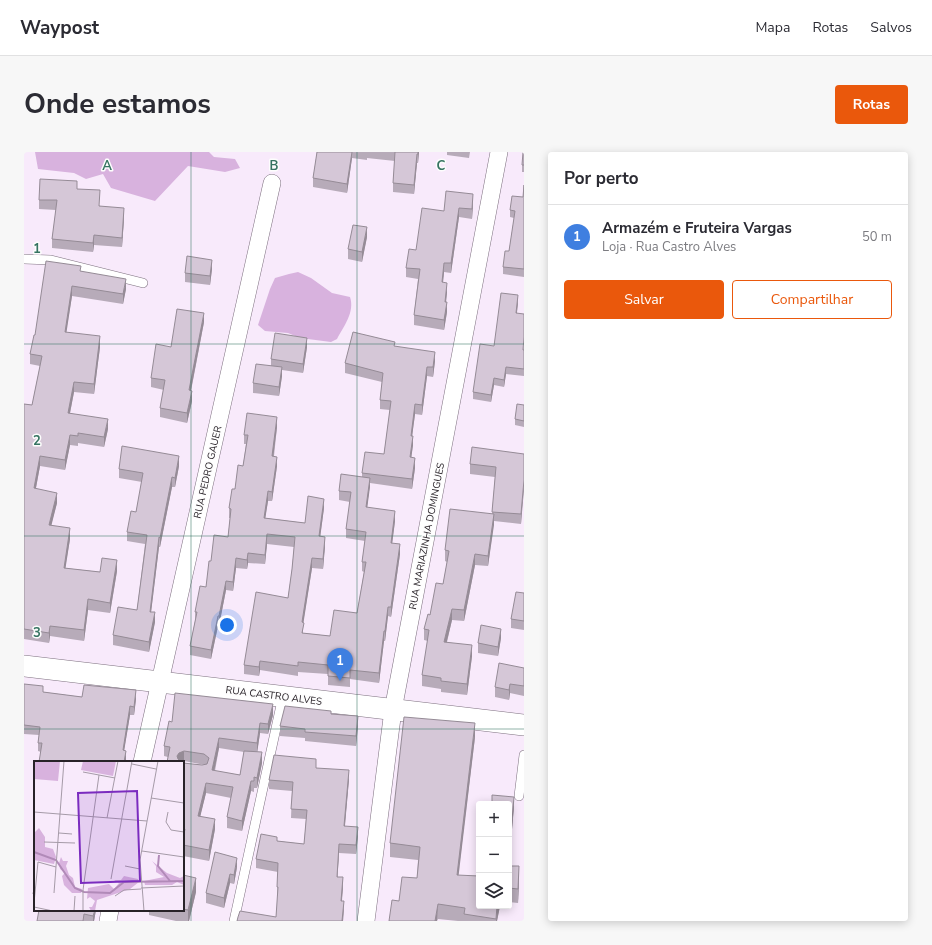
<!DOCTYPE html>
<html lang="pt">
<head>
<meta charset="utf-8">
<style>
	:root { --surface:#fff; --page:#f7f7f7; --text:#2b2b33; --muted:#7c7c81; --line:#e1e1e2; --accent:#ea580c }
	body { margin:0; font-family:"Nunito Sans",sans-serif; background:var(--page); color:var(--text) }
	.controls { position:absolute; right:12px; bottom:12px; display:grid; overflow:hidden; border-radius:4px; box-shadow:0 2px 10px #0003 }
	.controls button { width:36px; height:36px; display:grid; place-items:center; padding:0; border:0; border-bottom:1px solid var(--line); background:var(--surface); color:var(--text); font:20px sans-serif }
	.you { position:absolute; left:203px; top:473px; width:14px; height:14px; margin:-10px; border:3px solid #fff; border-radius:50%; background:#1a73e8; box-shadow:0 0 0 6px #1a73e833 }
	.badge { display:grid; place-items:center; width:26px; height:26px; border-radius:50%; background:var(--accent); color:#fff; font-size:13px; font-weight:700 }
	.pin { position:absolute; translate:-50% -33px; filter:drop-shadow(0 1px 2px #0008) }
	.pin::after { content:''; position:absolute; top:21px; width:14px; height:12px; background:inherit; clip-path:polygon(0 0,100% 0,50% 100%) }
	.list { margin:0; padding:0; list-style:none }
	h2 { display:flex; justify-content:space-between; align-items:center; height:52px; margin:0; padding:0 16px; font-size:17px }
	h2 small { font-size:13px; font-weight:400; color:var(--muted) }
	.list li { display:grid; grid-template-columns:26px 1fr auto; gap:12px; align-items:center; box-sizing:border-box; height:64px; padding:0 16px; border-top:1px solid var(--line) }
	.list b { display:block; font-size:15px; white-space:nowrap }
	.list p { margin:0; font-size:13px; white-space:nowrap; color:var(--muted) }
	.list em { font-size:13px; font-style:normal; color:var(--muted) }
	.actions { display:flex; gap:8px; padding:12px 16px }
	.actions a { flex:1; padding:9px 0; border:1px solid var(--accent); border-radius:4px; text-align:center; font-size:14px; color:var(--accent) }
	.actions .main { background:var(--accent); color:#fff }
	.icon { flex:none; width:22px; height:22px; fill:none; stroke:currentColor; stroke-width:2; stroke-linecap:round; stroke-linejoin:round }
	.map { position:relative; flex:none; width:500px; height:769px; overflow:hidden; border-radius:4px }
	header { display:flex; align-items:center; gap:24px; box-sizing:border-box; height:56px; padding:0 20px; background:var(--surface); border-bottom:1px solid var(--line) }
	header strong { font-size:19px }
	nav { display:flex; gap:22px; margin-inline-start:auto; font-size:14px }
	.intro { display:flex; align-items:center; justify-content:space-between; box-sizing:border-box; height:96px; padding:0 24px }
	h1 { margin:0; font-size:28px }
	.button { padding:10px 18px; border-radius:4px; background:var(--accent); color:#fff; font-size:14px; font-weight:700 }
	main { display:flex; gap:24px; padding:0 24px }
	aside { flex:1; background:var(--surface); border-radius:4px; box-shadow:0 2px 10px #0003 }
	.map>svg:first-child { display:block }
	.green { fill:#d8b2de }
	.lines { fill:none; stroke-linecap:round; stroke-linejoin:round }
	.service-casing { stroke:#7d707f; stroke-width:10 }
	.minor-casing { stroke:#7d707f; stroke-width:18 }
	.tertiary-casing { stroke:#7d707f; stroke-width:22 }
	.service { stroke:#fff; stroke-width:9 }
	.minor { stroke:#fff; stroke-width:17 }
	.tertiary { stroke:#fff; stroke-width:21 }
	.wall { fill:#b7abb9; fill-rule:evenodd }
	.shaded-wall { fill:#958b96 }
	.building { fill:#d5c7d7; stroke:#958b96 }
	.grid { fill:none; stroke:#367462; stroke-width:1; stroke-opacity:0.55 }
	.labels { text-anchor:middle; stroke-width:3; stroke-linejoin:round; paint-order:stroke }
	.street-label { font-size:10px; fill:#282228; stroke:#fdfdfd }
	.inset-river { fill:none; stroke:#b18ab8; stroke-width:2 }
	.inset-road { fill:none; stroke:#a59aa7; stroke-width:1 }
	.view { fill:#7b2cbf; fill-opacity:0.15; stroke:#7b2cbf; stroke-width:2 }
	.inset-edge { fill:none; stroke:#282228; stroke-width:2 }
	.grid-label { font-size:13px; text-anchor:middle; font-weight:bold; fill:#367462; stroke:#fdfdfd; stroke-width:3; stroke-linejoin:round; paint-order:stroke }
</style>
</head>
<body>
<header>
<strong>Waypost</strong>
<nav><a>Mapa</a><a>Rotas</a><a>Salvos</a></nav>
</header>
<div class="intro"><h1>Onde estamos</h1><a class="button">Rotas</a></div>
<main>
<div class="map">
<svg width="500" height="769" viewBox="0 0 500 769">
	<rect width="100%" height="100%" fill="#f8eafb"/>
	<!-- green -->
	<g class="green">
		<path d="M 11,0 L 185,0 L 190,5 L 211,7 L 216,16 L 201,20 L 164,14 L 131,49 L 87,36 L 79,22 L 62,27 L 50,21 L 14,17 Z"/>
		<path d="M 274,120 L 287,126 L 308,141 L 326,145 C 331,160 320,174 313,187 L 307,190 L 276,186 L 264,181 L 241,179 L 234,173 L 246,137 L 251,126 L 265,122 Z"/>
	</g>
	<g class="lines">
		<!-- service casing -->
		<g class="service-casing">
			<g id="service">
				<path d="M 0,107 L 27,108 L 119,131"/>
				<path d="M 495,644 L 500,603"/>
				<path d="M 210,769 L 259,544"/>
			</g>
		</g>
		<!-- minor casing -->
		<g class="minor-casing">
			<g id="minor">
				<path d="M 118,610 L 248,31"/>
				<path d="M 84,769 L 86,758"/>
				<path d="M 342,769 L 369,558 L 475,0"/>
			</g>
		</g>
		<!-- tertiary casing -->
		<g class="tertiary-casing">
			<path id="tertiary" d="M 0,514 L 500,573"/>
		</g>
		<!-- service -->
		<use href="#service" class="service"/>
		<!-- minor -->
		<use href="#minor" class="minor"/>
		<!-- tertiary -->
		<use href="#tertiary" class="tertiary"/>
	</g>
	<!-- wall -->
	<g class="wall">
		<path d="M 293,0 L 395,0 L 394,11 L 393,11 L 390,42 L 369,40 L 369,31 L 371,9 L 343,6 L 343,8 L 328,6 L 323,41 L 289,35 L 289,26 Z"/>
		<path d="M 423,0 L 446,0 L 445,6 L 423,3 Z"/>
		<path d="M 500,0 L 500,20 L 498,20 L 498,13 Z"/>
		<path d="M 500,33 L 500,125 L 479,122 L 479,115 L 485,99 L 490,66 L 486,65 L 486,58 L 499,45 Z"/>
		<path d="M 53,37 L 76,54 L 100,66 L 98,95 L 70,93 L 69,100 L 28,96 L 28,87 L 32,58 L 15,57 L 15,48 Z"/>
		<path d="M 449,52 L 448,67 L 435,65 L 427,121 L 420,120 L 419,130 L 423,140 L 422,150 L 423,160 L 420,178 L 390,173 L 390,163 L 394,127 L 382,125 L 382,116 L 392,98 L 420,59 Z"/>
		<path d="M 343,85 L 338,110 L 324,107 L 324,97 Z"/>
		<path d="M 188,117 L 186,133 L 161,130 L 161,121 Z"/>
		<path d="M 57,119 L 102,137 L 99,152 L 48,144 L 42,180 L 76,195 L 70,242 L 50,240 L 46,261 L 84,277 L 80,295 L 54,291 L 54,294 L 46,293 L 41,318 L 16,314 L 12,336 L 33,351 L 27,373 L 46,387 L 41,416 L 76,420 L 93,419 L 86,461 L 64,458 L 60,489 L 26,484 L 25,491 L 0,487 L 0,252 L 8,253 L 16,214 L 6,212 L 6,202 L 11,183 Z"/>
		<path d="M 494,150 L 493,161 L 500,198 L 500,224 L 482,222 L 480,235 L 470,233 L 467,250 L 449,247 L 449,240 L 470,194 Z"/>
		<path d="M 180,170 L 167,239 L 168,249 L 163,271 L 136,265 L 136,256 L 140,238 L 127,235 L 127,226 L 147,195 Z"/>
		<path d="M 283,195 L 279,221 L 258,218 L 258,224 L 255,244 L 229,241 L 229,231 L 247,214 L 247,207 Z"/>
		<path d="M 371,195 L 411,209 L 409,225 L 403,224 L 398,263 L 391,262 L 388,284 L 389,293 L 387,306 L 391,316 L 388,337 L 346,331 L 343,356 L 371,369 L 368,391 L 376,402 L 367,465 L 364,464 L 361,489 L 360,489 L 355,531 L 326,527 L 326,535 L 304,533 L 304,522 L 274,520 L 274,524 L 236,518 L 235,524 L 220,522 L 220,513 L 264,446 L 268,417 L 270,395 L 243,392 L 241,412 L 224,411 L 223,417 L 212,416 L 209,439 L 202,438 L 195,474 L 194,474 L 187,507 L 166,503 L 166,494 L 171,469 L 171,460 L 182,435 L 187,409 L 204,385 L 206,366 L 205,366 L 205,356 L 219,314 L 222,292 L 220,292 L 220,283 L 253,275 L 250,304 L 253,314 L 248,349 L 244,349 L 241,366 L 281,371 L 300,356 L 296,385 L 301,394 L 299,417 L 288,416 L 279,471 L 279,481 L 306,484 L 333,461 L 340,420 L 338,419 L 338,410 L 341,389 L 322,386 L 322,377 L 326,350 L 315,348 L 315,339 L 338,325 L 338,321 L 360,302 L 366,258 L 356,257 L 356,248 L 358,230 L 321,221 L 321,211 Z"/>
		<path d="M 500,253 L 500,275 L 491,273 L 491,267 Z"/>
		<path d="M 500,302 L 497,372 L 470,369 L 464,414 L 451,413 L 440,469 L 428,468 L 423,490 L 448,504 L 443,543 L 417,540 L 417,537 L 398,534 L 398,523 L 404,489 L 400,488 L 400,477 L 419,432 L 423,410 L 421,409 L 421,398 L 468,362 L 471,325 L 446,322 L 446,312 Z"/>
		<path d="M 155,314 L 151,335 L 148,335 L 136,395 L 135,395 L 127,460 L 131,470 L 125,500 L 89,493 L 89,483 L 113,458 L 121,392 L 103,389 L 103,380 L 112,360 L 118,330 L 95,326 L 95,317 Z"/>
		<path d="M 500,441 L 500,478 L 487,476 L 487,467 Z"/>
		<path d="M 477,486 L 474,504 L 454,501 L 454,491 Z"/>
		<path d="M 500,516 L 500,544 L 486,541 L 485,548 L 471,545 L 471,535 Z"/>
		<path d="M 0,532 L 19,540 L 58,545 L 112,547 L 110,563 L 106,563 L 100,598 L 102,607 L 102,610 L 15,610 L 17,600 L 14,599 L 14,591 L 15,583 L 0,582 Z"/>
		<path d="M 307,562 L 334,574 L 332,594 L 281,589 L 281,586 L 256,584 L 256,574 Z"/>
		<path d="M 249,563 L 244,582 L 236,581 L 233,600 L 238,611 L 233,636 L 230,636 L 230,640 L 227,639 L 218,679 L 203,676 L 203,665 L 207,646 L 182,641 L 176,664 L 191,677 L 185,709 L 159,704 L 159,611 L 178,613 L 181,613 L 160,609 L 140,604 L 140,594 L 148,570 ZM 195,596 L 220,600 L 216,623 L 191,619 Z"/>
		<path d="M 451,585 L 434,723 L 476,754 L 473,769 L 434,769 L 414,767 L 413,769 L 365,769 L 375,749 L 393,726 L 394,708 L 366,705 L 366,691 Z"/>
		<path d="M 292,616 L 325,627 L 321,674 L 334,684 L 332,702 L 315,701 L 313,725 L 319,734 L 318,749 L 320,758 L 319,769 L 213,769 L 252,765 L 254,744 L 253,744 L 254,720 L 232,716 L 232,707 L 253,689 L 280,692 L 282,667 L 267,666 L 268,639 L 245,637 L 245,628 Z"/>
		<path d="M 485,652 L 490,654 L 487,689 L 485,689 Z"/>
		<path d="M 485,714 L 495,729 L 494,751 L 485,750 Z"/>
		<path d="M 213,715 L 210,732 L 206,731 L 200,756 L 182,751 L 182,741 Z"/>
		<path d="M 159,723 L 172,740 L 165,769 L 152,769 L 125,763 L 125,758 L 159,758 Z"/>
		<path d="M 11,732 L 11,751 L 9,750 L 9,742 Z"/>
		<path d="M 72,758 L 70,769 L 13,769 Z"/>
	</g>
	<!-- shaded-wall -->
	<g class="shaded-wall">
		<path d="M 328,0 L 328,6 L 323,41 L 323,32 Z"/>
		<path d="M 394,0 L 395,0 L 394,11 Z"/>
		<path d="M 393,2 L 393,11 L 390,42 L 390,33 Z"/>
		<path d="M 449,42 L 449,52 L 448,67 L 448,57 Z"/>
		<path d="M 100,56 L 100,66 L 98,95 L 98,86 Z"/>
		<path d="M 435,56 L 435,65 L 427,121 L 427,111 Z"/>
		<path d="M 343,75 L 343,85 L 338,110 L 338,100 Z"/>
		<path d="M 70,83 L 70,93 L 69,100 L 69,91 Z"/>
		<path d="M 188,108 L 188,117 L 186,133 L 186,124 Z"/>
		<path d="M 420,111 L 420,120 L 418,140 L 418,130 Z"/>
		<path d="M 102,127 L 102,137 L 99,152 L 99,142 Z"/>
		<path d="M 423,131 L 423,140 L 421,159 L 421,150 Z"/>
		<path d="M 48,134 L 48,144 L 41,190 L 41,180 Z"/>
		<path d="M 494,143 L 494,150 L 492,168 L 492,161 Z"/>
		<path d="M 423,150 L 423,160 L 420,178 L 420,168 Z"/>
		<path d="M 180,161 L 180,170 L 165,248 L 165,238 Z"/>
		<path d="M 76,184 L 76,195 L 70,242 L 70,232 Z"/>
		<path d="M 283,186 L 283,195 L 279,221 L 279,212 Z"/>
		<path d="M 411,200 L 411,209 L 409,225 L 409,215 Z"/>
		<path d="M 258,215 L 258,224 L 255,244 L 255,235 Z"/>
		<path d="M 403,215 L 403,224 L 398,263 L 398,253 Z"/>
		<path d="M 482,215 L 482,222 L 480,235 L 480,228 Z"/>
		<path d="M 470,226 L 470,233 L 467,250 L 467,243 Z"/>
		<path d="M 50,230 L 50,240 L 44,271 L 44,261 Z"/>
		<path d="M 168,239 L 168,249 L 163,271 L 163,261 Z"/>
		<path d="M 391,252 L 391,262 L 387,293 L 387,284 Z"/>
		<path d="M 253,265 L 253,275 L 248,314 L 248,304 Z"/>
		<path d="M 84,267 L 84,277 L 80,295 L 80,285 Z"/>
		<path d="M 46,283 L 46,293 L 41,318 L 41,308 Z"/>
		<path d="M 389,284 L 389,293 L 386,315 L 386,305 Z"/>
		<path d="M 16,304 L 16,314 L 10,346 L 10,336 Z"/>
		<path d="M 155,304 L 155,314 L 151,335 L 151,326 Z"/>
		<path d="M 253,305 L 253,314 L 248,349 L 248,340 Z"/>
		<path d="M 391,306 L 391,316 L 388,337 L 388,327 Z"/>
		<path d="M 148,325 L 148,335 L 136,395 L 136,386 Z"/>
		<path d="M 346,326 L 346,335 L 342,365 L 342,355 Z"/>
		<path d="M 500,328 L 500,337 L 497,372 L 497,362 Z"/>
		<path d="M 244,339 L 244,349 L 240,375 L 240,366 Z"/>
		<path d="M 33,341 L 33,351 L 25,383 L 25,373 Z"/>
		<path d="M 300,347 L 300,356 L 295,394 L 295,384 Z"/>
		<path d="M 371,359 L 371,369 L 367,401 L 367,391 Z"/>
		<path d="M 470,362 L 470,373 L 464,414 L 464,404 Z"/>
		<path d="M 46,376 L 46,387 L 40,426 L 40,416 Z"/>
		<path d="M 243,382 L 243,392 L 241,412 L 241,403 Z"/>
		<path d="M 135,385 L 135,395 L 126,469 L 126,460 Z"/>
		<path d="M 301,385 L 301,394 L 299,417 L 299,407 Z"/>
		<path d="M 376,392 L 376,402 L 367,465 L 367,455 Z"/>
		<path d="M 224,401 L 224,411 L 223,417 L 223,408 Z"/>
		<path d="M 451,402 L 451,413 L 440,469 L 440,458 Z"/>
		<path d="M 212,406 L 212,416 L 209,439 L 209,430 Z"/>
		<path d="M 288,406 L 288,416 L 278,480 L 278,470 Z"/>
		<path d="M 93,408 L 93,419 L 86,461 L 86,451 Z"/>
		<path d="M 202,429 L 202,438 L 195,474 L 195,464 Z"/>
		<path d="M 64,447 L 64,458 L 60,489 L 60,478 Z"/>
		<path d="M 364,455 L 364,464 L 361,489 L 361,479 Z"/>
		<path d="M 428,457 L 428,468 L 420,501 L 420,490 Z"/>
		<path d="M 131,460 L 131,470 L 125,500 L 125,490 Z"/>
		<path d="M 194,464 L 194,474 L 187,507 L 187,498 Z"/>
		<path d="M 26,474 L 26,484 L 25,491 L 25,481 Z"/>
		<path d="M 477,477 L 477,486 L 474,504 L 474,495 Z"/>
		<path d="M 360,479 L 360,489 L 355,531 L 355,521 Z"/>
		<path d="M 448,493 L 448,504 L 443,543 L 443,532 Z"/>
		<path d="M 236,509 L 236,518 L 235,524 L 235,515 Z"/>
		<path d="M 486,532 L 486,541 L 485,548 L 485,538 Z"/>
		<path d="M 112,538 L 112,547 L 110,563 L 110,555 Z"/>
		<path d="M 249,552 L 249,563 L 244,582 L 244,572 Z"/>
		<path d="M 106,554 L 106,563 L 99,606 L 99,598 Z"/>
		<path d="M 334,564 L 334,574 L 332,594 L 332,584 Z"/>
		<path d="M 236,571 L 236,581 L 233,602 L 233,591 Z"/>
		<path d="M 451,571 L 451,585 L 433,737 L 433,723 Z"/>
		<path d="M 195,586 L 195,596 L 188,629 L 188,618 Z"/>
		<path d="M 102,599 L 102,610 L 100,610 Z"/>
		<path d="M 160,599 L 160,609 L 157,610 L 153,610 L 153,604 L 155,601 Z"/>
		<path d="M 238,600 L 238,611 L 233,636 L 233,626 Z"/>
		<path d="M 325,618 L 325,627 L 320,683 L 320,674 Z"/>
		<path d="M 227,629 L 227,639 L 218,679 L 218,669 Z"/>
		<path d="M 182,631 L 182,641 L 174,674 L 174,664 Z"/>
		<path d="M 490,645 L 490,654 L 487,689 L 487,680 Z"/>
		<path d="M 191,667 L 191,677 L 185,709 L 185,698 Z"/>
		<path d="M 334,675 L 334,684 L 332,702 L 332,693 Z"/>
		<path d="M 315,692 L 315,701 L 313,734 L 313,725 Z"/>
		<path d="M 213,706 L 213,715 L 210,732 L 210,723 Z"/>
		<path d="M 495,714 L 495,729 L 494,751 L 494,737 Z"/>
		<path d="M 206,722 L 206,731 L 200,756 L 200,746 Z"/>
		<path d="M 319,725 L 319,734 L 317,758 L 317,749 Z"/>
		<path d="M 172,726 L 172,740 L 165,769 L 164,769 L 164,758 Z"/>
		<path d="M 320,749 L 319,769 L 318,769 Z"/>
		<path d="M 414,752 L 413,769 L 411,769 Z"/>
		<path d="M 473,754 L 476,754 L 473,769 L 472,769 Z"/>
		<path d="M 71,758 L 72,758 L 70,769 L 69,769 L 69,764 Z"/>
	</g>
	<!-- building -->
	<g class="building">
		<path d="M 293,0 L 328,0 L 323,32 L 289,26 Z"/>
		<path d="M 371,0 L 394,0 L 394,2 L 393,2 L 390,33 L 369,31 Z"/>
		<path d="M 499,0 L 500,0 L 500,13 L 498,13 Z"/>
		<path d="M 16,27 L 53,29 L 53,37 L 76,38 L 75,54 L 100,56 L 98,86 L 70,83 L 69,91 L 28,87 L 33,48 L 15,48 Z"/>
		<path d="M 500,33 L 500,117 L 479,115 L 481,99 L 485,99 L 491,59 L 486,58 L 488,44 L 499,45 Z"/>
		<path d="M 422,39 L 449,42 L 448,57 L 435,56 L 427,111 L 420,111 L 418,130 L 423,131 L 421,150 L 423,150 L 420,168 L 390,163 L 396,117 L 382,116 L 385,97 L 392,98 L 398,56 L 420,59 Z"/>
		<path d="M 329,73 L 343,75 L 338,100 L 324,97 Z"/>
		<path d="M 163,104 L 188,108 L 186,124 L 161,121 Z"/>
		<path d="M 22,109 L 57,114 L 56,119 L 102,127 L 99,142 L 48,134 L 41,180 L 76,184 L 70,232 L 50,230 L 44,261 L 84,267 L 80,285 L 54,281 L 54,284 L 46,283 L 41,308 L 16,304 L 10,336 L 33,341 L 25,373 L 46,376 L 40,416 L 76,420 L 78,406 L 93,408 L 86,451 L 64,447 L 60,478 L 26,474 L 25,481 L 0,477 L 0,252 L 8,253 L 18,204 L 6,202 L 10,183 L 11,183 Z"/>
		<path d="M 477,141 L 494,143 L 492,161 L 500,162 L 500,185 L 499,198 L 500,198 L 500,217 L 482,215 L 480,228 L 470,226 L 467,243 L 449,240 L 456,192 L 470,194 Z"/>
		<path d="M 153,157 L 180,161 L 165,238 L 168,239 L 163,261 L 136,256 L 141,228 L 127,226 L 132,192 L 147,195 Z"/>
		<path d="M 329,180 L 371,190 L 370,194 L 411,200 L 409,215 L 403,215 L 398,253 L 391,252 L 387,284 L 389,284 L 386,305 L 391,306 L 388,327 L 338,321 L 341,300 L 360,302 L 367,249 L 356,248 L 359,221 L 321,211 Z"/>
		<path d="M 251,181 L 283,186 L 279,212 L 247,207 Z"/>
		<path d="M 232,212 L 258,215 L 255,235 L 229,231 Z"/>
		<path d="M 493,252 L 500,253 L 500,269 L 491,267 Z"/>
		<path d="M 223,261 L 253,265 L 248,304 L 253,305 L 248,340 L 244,339 L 240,366 L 281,371 L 284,344 L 300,347 L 295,384 L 301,385 L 299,407 L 288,406 L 278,470 L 280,471 L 278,481 L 306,484 L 310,458 L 333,461 L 342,410 L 338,410 L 342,380 L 322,377 L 327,340 L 315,339 L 317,322 L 346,326 L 342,355 L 371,359 L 367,391 L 376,392 L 367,455 L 364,455 L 361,479 L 360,479 L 355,521 L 326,518 L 326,526 L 304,524 L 304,513 L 274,510 L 274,514 L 236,509 L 235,515 L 220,513 L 232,440 L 264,446 L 268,417 L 271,385 L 243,382 L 241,403 L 224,401 L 223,408 L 212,406 L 209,430 L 202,429 L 195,464 L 194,464 L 187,498 L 166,494 L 173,460 L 171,460 L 176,434 L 182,435 L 185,409 L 187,409 L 190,383 L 204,385 L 207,357 L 205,356 L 208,337 L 211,337 L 214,313 L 219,314 L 224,283 L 220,283 Z"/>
		<path d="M 98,294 L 155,304 L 151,326 L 148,325 L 136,386 L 135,385 L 126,460 L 131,460 L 125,490 L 89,483 L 94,455 L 113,458 L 123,383 L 103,380 L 107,359 L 112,360 L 119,321 L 95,317 Z"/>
		<path d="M 448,295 L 500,302 L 500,328 L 497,362 L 468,360 L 472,315 L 446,312 Z"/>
		<path d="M 426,357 L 470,362 L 464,404 L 451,402 L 440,458 L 428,457 L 420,490 L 448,493 L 443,532 L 417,529 L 417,526 L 398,523 L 405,478 L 400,477 L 404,462 L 406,463 L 412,431 L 419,432 L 425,399 L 421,398 Z"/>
		<path d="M 492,440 L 500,441 L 500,469 L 487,467 Z"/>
		<path d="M 457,473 L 477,477 L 474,495 L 454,491 Z"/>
		<path d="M 475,511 L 500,516 L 500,534 L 486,532 L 485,538 L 471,535 Z"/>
		<path d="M 0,532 L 19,534 L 19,540 L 58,545 L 60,533 L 112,538 L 110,555 L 106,554 L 99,598 L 102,599 L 100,610 L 91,610 L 86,609 L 86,610 L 15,610 L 18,591 L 14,591 L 16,575 L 0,573 Z"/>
		<path d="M 151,541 L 249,552 L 244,572 L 236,571 L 233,591 L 195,586 L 188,618 L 216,623 L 220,599 L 238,600 L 233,626 L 230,625 L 230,629 L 227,629 L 218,669 L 203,665 L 209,635 L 182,631 L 174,664 L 191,667 L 185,698 L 159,693 L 159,687 L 161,677 L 159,677 L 159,611 L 178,613 L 183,612 L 185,606 L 180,602 L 160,599 L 155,601 L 153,604 L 154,607 L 157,610 L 143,610 L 146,595 L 140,594 L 145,569 L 148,570 Z"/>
		<path d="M 261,554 L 307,559 L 307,562 L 334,564 L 332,584 L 281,580 L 281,577 L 256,574 Z"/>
		<path d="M 380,565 L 451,571 L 433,723 L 455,724 L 455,754 L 473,754 L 472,767 L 440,762 L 441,756 L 414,752 L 411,769 L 365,769 L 368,748 L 375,749 L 378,725 L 393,726 L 396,695 L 366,691 Z"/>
		<path d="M 250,603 L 292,607 L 292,616 L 325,618 L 320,674 L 334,675 L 332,693 L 315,692 L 313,725 L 319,725 L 317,749 L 320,749 L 318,769 L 213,769 L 214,765 L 216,759 L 252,765 L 254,735 L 253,735 L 254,711 L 232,707 L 237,682 L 253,685 L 253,689 L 280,692 L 283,658 L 267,657 L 269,630 L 245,628 Z"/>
		<path d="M 468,643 L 490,645 L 487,680 L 485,679 L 485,652 L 468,652 Z"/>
		<path d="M 191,700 L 213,706 L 210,723 L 206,722 L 200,746 L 182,741 Z"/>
		<path d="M 485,714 L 495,714 L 494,737 L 485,736 Z"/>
		<path d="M 159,723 L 172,726 L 164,758 L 159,757 Z"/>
		<path d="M 11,732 L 11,743 L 9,742 Z"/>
		<path d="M 15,758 L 71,758 L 69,764 L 60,762 L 59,769 L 13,769 Z"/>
	</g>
	<!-- grid -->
	<path class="grid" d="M 167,0 L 167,769M 333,0 L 333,769M 0,192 L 500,192M 0,384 L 500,384M 0,577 L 500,577"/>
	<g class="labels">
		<!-- street labels -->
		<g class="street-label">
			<text transform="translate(183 320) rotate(-77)" y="4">RUA PEDRO GAUER</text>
			<text transform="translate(402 384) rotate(-79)" y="4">RUA MARIAZINHA DOMINGUES</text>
			<text transform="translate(250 543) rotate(7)" y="4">RUA CASTRO ALVES</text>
		</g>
	</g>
	<!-- overview -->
	<g transform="translate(10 609)">
		<rect width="150" height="150" fill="#f8eafb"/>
		<path d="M 0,0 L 26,0 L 24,20 L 0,18 ZM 49,0 L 82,0 L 79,15 L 47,9 ZM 5,67 L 11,76 L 11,86 L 19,88 L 22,96 L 20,103 L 0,99 L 0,72 ZM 27,96 L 29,100 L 34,100 L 32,105 L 35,114 L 39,117 L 41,126 L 48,128 L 47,132 L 38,132 L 30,124 L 28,115 L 31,112 L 26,108 L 25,102 ZM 118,100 L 133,112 L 146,117 L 150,115 L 150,124 L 143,121 L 138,124 L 111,124 L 110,120 L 130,116 L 122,111 L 122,105 ZM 90,115 L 104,118 L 105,121 L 96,128 L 63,139 L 61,150 L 57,150 L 55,146 L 58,146 L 61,140 L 56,136 L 53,138 L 54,127 L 75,123 L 80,128 L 85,122 L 80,119 L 87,119 Z" fill="#d8b2de"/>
		<path class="inset-river" d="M 0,91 L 22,99 L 41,127 L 50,131 L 76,132 L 90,121 L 150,120M 125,94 L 124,105 L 136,120"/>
		<path class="inset-road" d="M 98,3 L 122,8M 49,11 L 81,17M 117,37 L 150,42M 0,51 L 113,60M 134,51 L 132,61 L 137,69 L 150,71M 73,57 L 84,0M 25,72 L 38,73M 10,81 L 41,82M 108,90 L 150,96M 91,105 L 106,108M 77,118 L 98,0M 107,127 L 150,125M 20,132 L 30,0M 81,135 L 90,129 L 107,128M 0,142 L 4,101 L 22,106M 0,146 L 19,150M 40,150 L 41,135M 49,150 L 49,129 L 65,14M 110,150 L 106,99 L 124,0"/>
		<path class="view" d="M 103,30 L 106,120 L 47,122 L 44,32 Z"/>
		<rect width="150" height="150" class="inset-edge"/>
	</g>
	<g class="grid-label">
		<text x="83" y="18">A</text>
		<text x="250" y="18">B</text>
		<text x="417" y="18">C</text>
		<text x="13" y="101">1</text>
		<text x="13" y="293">2</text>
		<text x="13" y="485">3</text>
	</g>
</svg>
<div class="controls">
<button>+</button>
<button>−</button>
<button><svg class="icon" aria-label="layers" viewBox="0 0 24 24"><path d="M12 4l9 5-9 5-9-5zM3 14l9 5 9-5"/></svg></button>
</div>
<div class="you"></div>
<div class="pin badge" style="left:316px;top:529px;background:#3f7fe0">1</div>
</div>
<aside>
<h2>Por perto<small></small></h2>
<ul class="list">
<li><span class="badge" style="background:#3f7fe0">1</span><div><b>Armazém e Fruteira Vargas</b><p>Loja · Rua Castro Alves</p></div><em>50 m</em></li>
</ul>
<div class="actions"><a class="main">Salvar</a><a>Compartilhar</a></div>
</aside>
</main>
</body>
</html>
